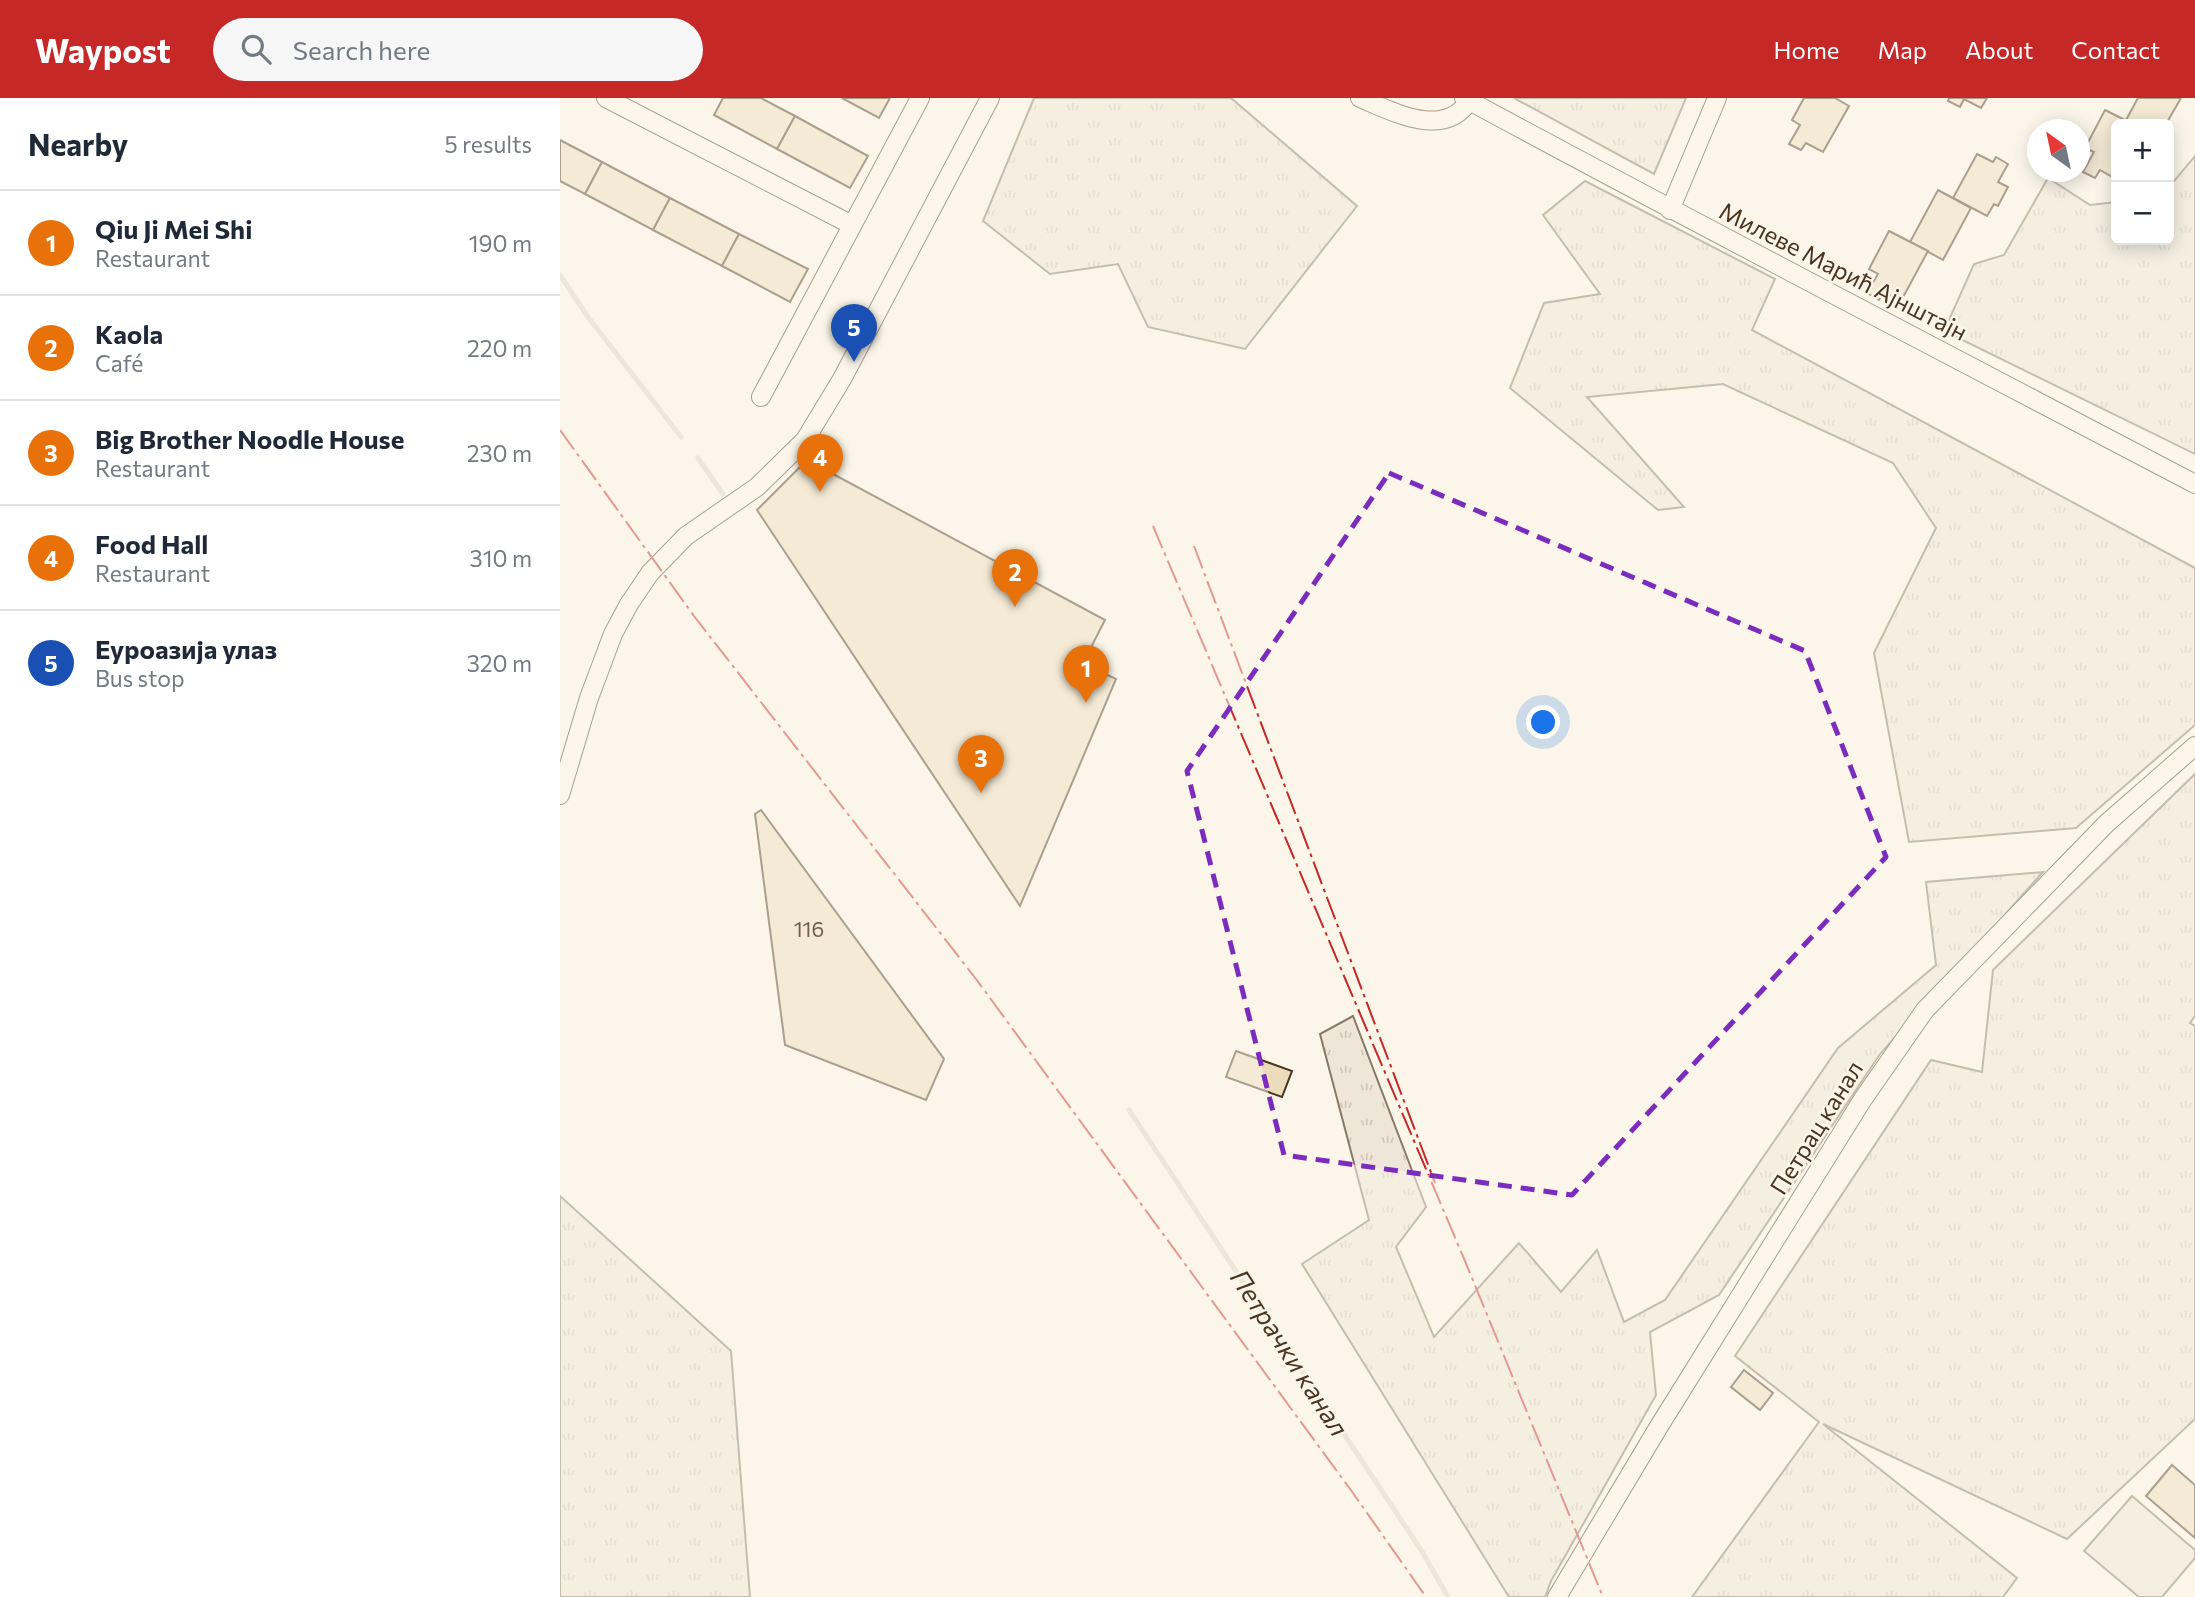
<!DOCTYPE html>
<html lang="en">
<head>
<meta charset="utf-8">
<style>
	:root { --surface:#fff; --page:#f6f6f7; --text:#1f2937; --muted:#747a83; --line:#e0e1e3; --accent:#c62828 }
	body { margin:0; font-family:Commissioner,sans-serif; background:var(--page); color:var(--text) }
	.controls { position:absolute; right:21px; top:21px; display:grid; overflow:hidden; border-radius:10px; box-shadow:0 4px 18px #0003 }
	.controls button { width:63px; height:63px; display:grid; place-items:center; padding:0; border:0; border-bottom:2px solid var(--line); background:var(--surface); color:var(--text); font:35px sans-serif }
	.compass { position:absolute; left:1467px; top:21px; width:63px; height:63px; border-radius:50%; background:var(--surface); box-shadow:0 4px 18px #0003; rotate:327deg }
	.you { position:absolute; left:984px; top:625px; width:24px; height:24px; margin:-18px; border:5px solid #fff; border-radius:50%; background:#1a73e8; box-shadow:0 0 0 10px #1a73e833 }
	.badge { display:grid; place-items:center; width:46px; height:46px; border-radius:50%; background:var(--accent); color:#fff; font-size:23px; font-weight:700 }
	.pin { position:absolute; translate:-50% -58px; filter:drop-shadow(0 2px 4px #0008) }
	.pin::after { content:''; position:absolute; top:37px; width:24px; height:21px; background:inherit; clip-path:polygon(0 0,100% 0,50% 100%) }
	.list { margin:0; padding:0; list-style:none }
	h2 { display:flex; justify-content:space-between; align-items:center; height:91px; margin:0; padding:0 28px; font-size:30px }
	h2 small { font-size:23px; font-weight:400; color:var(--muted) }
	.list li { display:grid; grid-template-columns:46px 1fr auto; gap:21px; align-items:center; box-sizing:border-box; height:105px; padding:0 28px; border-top:2px solid var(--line) }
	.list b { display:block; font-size:26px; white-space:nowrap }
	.list p { margin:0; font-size:23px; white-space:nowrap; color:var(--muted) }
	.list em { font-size:23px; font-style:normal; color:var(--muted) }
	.icon { flex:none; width:38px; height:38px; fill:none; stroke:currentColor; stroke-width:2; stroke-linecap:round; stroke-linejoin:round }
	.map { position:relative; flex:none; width:1635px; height:1499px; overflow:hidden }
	header { display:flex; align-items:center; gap:42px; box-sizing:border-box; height:98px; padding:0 35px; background:var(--accent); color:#fff }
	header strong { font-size:33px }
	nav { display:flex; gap:38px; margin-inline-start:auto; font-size:24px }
	.search { width:490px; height:63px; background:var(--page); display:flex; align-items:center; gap:18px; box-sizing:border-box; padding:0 24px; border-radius:38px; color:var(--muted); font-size:26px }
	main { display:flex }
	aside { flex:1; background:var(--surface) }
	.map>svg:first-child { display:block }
	.grass { fill:url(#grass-tufts); stroke:#887966; stroke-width:2 }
	.pitch { fill:#ede6d9; stroke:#887966; stroke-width:2 }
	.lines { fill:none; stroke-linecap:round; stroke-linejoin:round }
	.stream { stroke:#dcd4c6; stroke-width:5 }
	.building { fill:#ecdcbc; stroke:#4a3520; stroke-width:2 }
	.minor-casing { stroke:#4a3520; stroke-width:20 }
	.minor { stroke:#fbf6e9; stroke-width:18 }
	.power { stroke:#c62828; stroke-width:2; stroke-dasharray:24 5 3.5 5; stroke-linecap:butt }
	.marked { fill:none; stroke:#7b2cbf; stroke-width:5; stroke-dasharray:14 9; stroke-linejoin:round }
	.labels { text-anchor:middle; stroke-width:5; stroke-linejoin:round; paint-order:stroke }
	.number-label { font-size:21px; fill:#725f47 }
	.street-label { font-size:24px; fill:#4a3520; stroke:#fbf6e9 }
	.water-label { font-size:26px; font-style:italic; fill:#4a3520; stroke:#fbf6e9 }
</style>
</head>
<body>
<header>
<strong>Waypost</strong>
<div class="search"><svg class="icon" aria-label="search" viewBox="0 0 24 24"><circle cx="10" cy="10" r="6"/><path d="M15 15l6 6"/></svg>Search here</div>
<nav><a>Home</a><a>Map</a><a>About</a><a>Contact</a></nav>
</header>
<main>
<aside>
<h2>Nearby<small>5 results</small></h2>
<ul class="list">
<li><span class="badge" style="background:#e8710a">1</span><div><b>Qiu Ji Mei Shi</b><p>Restaurant</p></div><em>190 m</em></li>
<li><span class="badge" style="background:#e8710a">2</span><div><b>Kaola</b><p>Café</p></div><em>220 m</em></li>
<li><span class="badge" style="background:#e8710a">3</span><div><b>Big Brother Noodle House</b><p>Restaurant</p></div><em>230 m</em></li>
<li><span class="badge" style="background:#e8710a">4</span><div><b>Food Hall</b><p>Restaurant</p></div><em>310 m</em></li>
<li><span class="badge" style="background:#1a4fb4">5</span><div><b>Еуроазија улаз</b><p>Bus stop</p></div><em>320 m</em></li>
</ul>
</aside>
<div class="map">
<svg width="1635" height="1499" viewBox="0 0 1635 1499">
	<defs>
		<pattern id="grass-tufts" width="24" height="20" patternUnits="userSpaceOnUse" patternTransform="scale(1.75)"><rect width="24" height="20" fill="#ede6d9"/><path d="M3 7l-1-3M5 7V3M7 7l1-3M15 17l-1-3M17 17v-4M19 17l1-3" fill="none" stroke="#cdc6ba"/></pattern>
	</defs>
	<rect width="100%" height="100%" fill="#fbf6e9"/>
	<!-- grass -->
	<g class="grass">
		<path d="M 474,0 L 671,0 L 797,108 L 685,251 L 588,229 L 558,166 L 490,176 L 423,123 Z"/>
		<path d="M 954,0 L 1126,0 L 1094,76 Z"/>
		<path d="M 1635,58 L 1635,356 L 1384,233 L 1414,166 L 1444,157 L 1488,80 L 1530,107 L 1556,104 L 1556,142 L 1609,142 L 1609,89 Z"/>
		<path d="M 1025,83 L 1215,181 L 1192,232 L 1635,470 L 1635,627 L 1516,730 L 1349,744 L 1314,555 L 1376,430 L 1333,365 L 1163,286 L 1027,299 L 1124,409 L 1098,412 L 950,290 L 984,205 L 1040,196 L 983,117 Z"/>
		<path d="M 1635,676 L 1635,918 L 1630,925 L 1635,928 L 1635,1321 L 1507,1441 L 1263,1326 L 1457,1480 L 1443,1499 L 1132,1499 L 1259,1324 L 1175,1258 L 1371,962 L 1422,974 L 1433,872 Z"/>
		<path d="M 1483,774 L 1320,956 L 1159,1197 L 1090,1234 L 1096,1297 L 991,1483 L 985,1499 L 949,1499 L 742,1166 L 809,1122 L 760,936 L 793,918 L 866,1109 L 836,1149 L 874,1239 L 959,1145 L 1001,1194 L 1037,1152 L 1064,1224 L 1105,1202 L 1278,950 L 1376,867 L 1366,784 Z"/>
		<path d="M 0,1098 L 171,1253 L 190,1499 L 0,1499 Z"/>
	</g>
	<!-- pitch -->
	<path class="pitch" d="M 1572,1398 L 1635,1452 L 1635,1460 L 1602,1499 L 1579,1499 L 1524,1453 Z"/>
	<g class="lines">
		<!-- stream -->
		<g class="stream">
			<path d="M 0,177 L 28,219 L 121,339"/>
			<path d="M 138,360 L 163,396"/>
			<path d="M 569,1012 L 863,1455 L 888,1499"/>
		</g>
	</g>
	<!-- building -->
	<g class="building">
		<path d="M 163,0 L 201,0 L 235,18 L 217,51 L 154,17 Z"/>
		<path d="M 282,0 L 330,0 L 319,20 Z"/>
		<path d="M 1244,0 L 1275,0 L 1289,8 L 1263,54 L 1246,45 L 1241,52 L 1229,46 L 1240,27 L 1232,22 Z"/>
		<path d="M 1389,0 L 1427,0 L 1421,10 L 1404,1 L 1400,9 L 1388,3 Z"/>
		<path d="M 1578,0 L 1621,0 L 1606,26 L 1573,26 L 1566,22 Z"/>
		<path d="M 1545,12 L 1573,26 L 1556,26 L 1556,81 L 1540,72 L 1535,80 L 1523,74 L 1534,54 L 1525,50 Z"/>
		<path d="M 235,18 L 308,58 L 290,90 L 217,51 Z"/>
		<path d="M 0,42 L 42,64 L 25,96 L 0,83 Z"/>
		<path d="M 1417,56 L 1433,64 L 1436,59 L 1448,66 L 1438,84 L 1448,89 L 1438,108 L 1434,106 L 1427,118 L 1393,100 Z"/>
		<path d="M 42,64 L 110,100 L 93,132 L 25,96 Z"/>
		<path d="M 1378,92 L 1411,110 L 1383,162 L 1350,144 Z"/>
		<path d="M 110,100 L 179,136 L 162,168 L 93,132 Z"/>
		<path d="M 1329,133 L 1368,153 L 1341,203 L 1324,194 L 1319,202 L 1307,195 L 1318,176 L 1309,171 Z"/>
		<path d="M 179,136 L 248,171 L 230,204 L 162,168 Z"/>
		<path d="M 247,362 L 545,522 L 523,565 L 556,581 L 460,808 L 197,412 Z"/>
		<path d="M 201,712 L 384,961 L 366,1002 L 225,947 L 195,716 Z"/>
		<path d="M 676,953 L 732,973 L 722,999 L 666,979 Z"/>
		<path d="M 1184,1272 L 1213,1295 L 1200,1312 L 1171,1289 Z"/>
		<path d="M 1612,1367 L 1635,1387 L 1635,1440 L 1586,1398 Z"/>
	</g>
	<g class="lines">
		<!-- minor casing -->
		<g class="minor-casing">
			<g id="minor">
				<path d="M 46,0 L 292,127"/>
				<path d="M 800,0 C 834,14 886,43 911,0"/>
				<path d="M 904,0 C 1146,131 1391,258 1635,386"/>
				<path d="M 1110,112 L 1157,0"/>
				<path d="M 201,299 L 360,0"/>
				<path d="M 0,697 L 29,600 L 53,536 L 69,506 L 90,475 L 126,438 L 197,389 L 245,342 L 282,281 L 430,0"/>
				<path d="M 997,1499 L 1098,1330 L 1303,1001 L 1365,912 L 1547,725 L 1635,648"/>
			</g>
		</g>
		<!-- minor -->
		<use href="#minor" class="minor"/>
		<!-- power -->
		<g class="power">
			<path d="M 0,332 L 134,518 L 416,881 L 793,1395 L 866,1499"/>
			<path d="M 593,428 L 905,1163 L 1043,1499"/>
			<path d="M 634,448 L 875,1085"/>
		</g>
	</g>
	<!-- marked area -->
	<path d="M0 0H1635V1499H0ZM 829,375 L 1245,553 L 1326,759 L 1012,1097 L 724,1057 L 627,673 Z" fill="#fbf6e9" fill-opacity=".55" fill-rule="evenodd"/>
	<path class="marked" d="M 829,375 L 1245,553 L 1326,759 L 1012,1097 L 724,1057 L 627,673 Z"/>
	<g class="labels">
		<!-- number labels -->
		<g class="number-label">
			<text x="249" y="839">116</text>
		</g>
		<!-- street labels -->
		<g class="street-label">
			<text transform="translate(1283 174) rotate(27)" y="8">Милеве Марић Ајнштајн</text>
			<text transform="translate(1257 1030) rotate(-58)" y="8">Петрац канал</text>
		</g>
		<!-- water labels -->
		<g class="water-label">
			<text transform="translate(729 1255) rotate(57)" y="9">Петрачки канал</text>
		</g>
	</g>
</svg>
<div class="controls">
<button>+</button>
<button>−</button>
</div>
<svg class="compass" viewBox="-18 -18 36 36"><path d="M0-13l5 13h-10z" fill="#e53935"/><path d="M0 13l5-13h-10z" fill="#747a83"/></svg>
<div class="you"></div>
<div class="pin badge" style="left:526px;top:605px;background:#e8710a">1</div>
<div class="pin badge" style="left:455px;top:509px;background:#e8710a">2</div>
<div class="pin badge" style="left:421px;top:695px;background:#e8710a">3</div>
<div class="pin badge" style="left:260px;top:394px;background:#e8710a">4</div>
<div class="pin badge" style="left:294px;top:264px;background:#1a4fb4">5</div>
</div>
</main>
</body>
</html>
